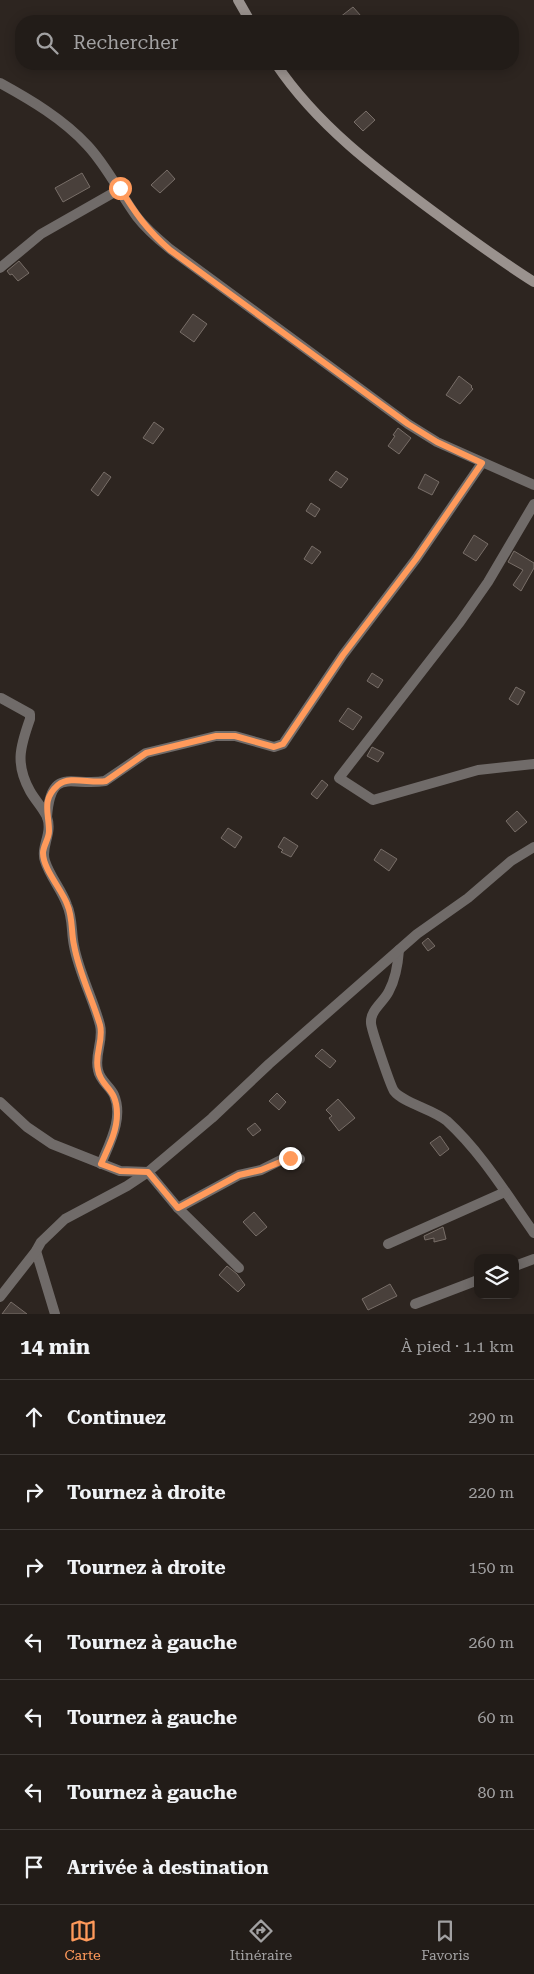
<!DOCTYPE html>
<html lang="fr">
<head>
<meta charset="utf-8">
<style>
	:root { --surface:#221c18; --page:#2a2521; --text:#f1f3f6; --muted:#a2a1a2; --line:#3f3a37; --accent:#ff9a5b }
	body { margin:0; font-family:"Roboto Serif",serif; background:var(--page); color:var(--text) }
	.controls { position:absolute; right:15px; bottom:15px; display:grid; overflow:hidden; border-radius:10px; box-shadow:0 2px 12px #0003 }
	.controls button { width:45px; height:45px; display:grid; place-items:center; padding:0; border:0; border-bottom:1px solid var(--line); background:var(--surface); color:var(--text); font:25px sans-serif }
	.stop { position:absolute; width:15px; height:15px; margin:-11px; border:4px solid #ff9a5b; border-radius:50%; background:#fff }
	.stop.end { background:#ff9a5b; border-color:#fff; box-shadow:0 1px 5px #0008 }
	.list { margin:0; padding:0; list-style:none }
	h2 { display:flex; justify-content:space-between; align-items:center; height:65px; margin:0; padding:0 20px; font-size:21px }
	h2 small { font-size:16px; font-weight:400; color:var(--muted) }
	.list li { display:grid; grid-template-columns:32px 1fr auto; gap:15px; align-items:center; box-sizing:border-box; height:75px; padding:0 20px; border-top:1px solid var(--line) }
	.list b { display:block; font-size:19px; white-space:nowrap }
	.list em { font-size:16px; font-style:normal; color:var(--muted) }
	.icon { flex:none; width:28px; height:28px; fill:none; stroke:currentColor; stroke-width:2; stroke-linecap:round; stroke-linejoin:round }
	.map { position:relative; flex:none; width:534px; height:1314px; overflow:hidden }
	.search { position:absolute; background:var(--surface); box-shadow:0 2px 12px #0003; left:15px; right:15px; top:15px; height:55px; display:flex; align-items:center; gap:12px; box-sizing:border-box; padding:0 18px; border-radius:20px; color:var(--muted); font-size:19px }
	.sheet { height:590px; background:var(--surface) }
	nav { display:flex; justify-content:space-around; align-items:center; box-sizing:border-box; height:70px; border-top:1px solid var(--line); background:var(--surface); font-size:14px; color:var(--muted) }
	nav a { display:grid; justify-items:center; gap:2px }
	nav .on { color:var(--accent) }
	.map>svg:first-child { display:block }
	.building { fill:#49403b; stroke:#786e68 }
	.lines { fill:none; stroke-linecap:round; stroke-linejoin:round }
	.street { stroke:#706b69; stroke-width:10 }
	.secondary { stroke:#9a928e; stroke-width:10 }
	.route { stroke:#ff9a5b; stroke-width:6 }
</style>
</head>
<body>
<div class="map">
<svg width="534" height="1314" viewBox="0 0 534 1314">
	<rect width="100%" height="100%" fill="#2d2520"/>
	<!-- building -->
	<g class="building">
		<path d="M 353,7 L 361,16 L 354,21 L 335,21 Z"/>
		<path d="M 366,111 L 375,120 L 363,131 L 354,122 Z"/>
		<path d="M 167,170 L 175,179 L 160,193 L 151,185 Z"/>
		<path d="M 82,173 L 90,187 L 63,202 L 55,188 Z"/>
		<path d="M 19,261 L 29,273 L 18,281 L 12,274 L 10,275 L 7,271 Z"/>
		<path d="M 193,314 L 207,324 L 194,342 L 180,332 Z"/>
		<path d="M 459,376 L 472,386 L 471,387 L 473,389 L 460,404 L 446,395 Z"/>
		<path d="M 154,422 L 164,429 L 153,444 L 143,438 Z"/>
		<path d="M 398,428 L 411,438 L 399,454 L 388,446 L 395,436 L 393,435 Z"/>
		<path d="M 336,471 L 348,479 L 341,488 L 329,480 Z"/>
		<path d="M 104,472 L 111,477 L 98,496 L 91,490 Z"/>
		<path d="M 425,474 L 439,482 L 432,495 L 418,488 Z"/>
		<path d="M 311,503 L 320,509 L 315,517 L 306,511 Z"/>
		<path d="M 474,535 L 488,544 L 476,561 L 463,553 Z"/>
		<path d="M 312,546 L 321,552 L 312,564 L 304,559 Z"/>
		<path d="M 514,551 L 534,563 L 534,568 L 521,591 L 513,585 L 523,570 L 508,562 Z"/>
		<path d="M 372,673 L 383,680 L 378,688 L 367,681 Z"/>
		<path d="M 516,687 L 525,692 L 518,705 L 509,699 Z"/>
		<path d="M 348,708 L 362,717 L 353,730 L 339,721 Z"/>
		<path d="M 372,747 L 384,753 L 378,762 L 367,756 Z"/>
		<path d="M 322,780 L 328,785 L 317,799 L 311,794 Z"/>
		<path d="M 517,811 L 527,822 L 515,832 L 506,821 Z"/>
		<path d="M 228,828 L 242,837 L 235,848 L 221,838 Z"/>
		<path d="M 284,837 L 298,846 L 291,857 L 281,852 L 283,850 L 278,847 Z"/>
		<path d="M 381,849 L 397,859 L 389,871 L 374,860 Z"/>
		<path d="M 428,938 L 435,946 L 428,951 L 422,943 Z"/>
		<path d="M 322,1049 L 336,1061 L 330,1068 L 315,1056 Z"/>
		<path d="M 277,1093 L 286,1102 L 279,1110 L 269,1101 Z"/>
		<path d="M 338,1099 L 355,1118 L 339,1131 L 329,1118 L 332,1116 L 326,1110 Z"/>
		<path d="M 255,1123 L 261,1130 L 253,1136 L 247,1129 Z"/>
		<path d="M 440,1136 L 449,1149 L 440,1156 L 430,1143 Z"/>
		<path d="M 254,1212 L 267,1227 L 256,1236 L 243,1222 Z"/>
		<path d="M 443,1227 L 446,1239 L 434,1242 L 434,1238 L 425,1240 L 424,1236 Z"/>
		<path d="M 227,1266 L 237,1274 L 245,1285 L 238,1292 L 219,1275 Z"/>
		<path d="M 390,1284 L 397,1296 L 368,1310 L 362,1299 Z"/>
		<path d="M 11,1302 L 27,1314 L 2,1314 Z"/>
	</g>
	<g class="lines">
		<!-- street -->
		<g class="street">
			<path d="M 0,83 C 31,100 63,119 87,145 C 107,166 120,194 137,217 C 147,230 158,239 170,249 L 408,424 L 437,442 L 534,485"/>
			<path d="M 0,268 L 41,234 L 120,189"/>
			<path d="M 534,504 L 488,582 L 460,622 L 339,778 L 373,800 L 478,770 L 534,764"/>
			<path d="M 1,698 L 30,714 L 30,719 C 20,747 15,764 30,791 C 35,800 43,808 47,817 C 53,834 40,847 45,861 C 50,877 62,890 67,905 C 73,918 71,932 74,946 C 79,973 93,998 100,1025 C 104,1040 94,1055 98,1070 C 100,1081 110,1086 114,1095 C 124,1118 109,1144 101,1164"/>
			<path d="M 47,817 C 51,765 72,787 105,781 L 146,753 L 216,736 L 235,736 L 274,747 L 283,744 L 343,655 L 416,559 L 482,463"/>
			<path d="M 399,950 C 398,964 396,978 389,991 C 384,1002 370,1010 371,1023 C 371,1029 391,1087 394,1091 C 403,1103 433,1109 447,1121 C 482,1153 507,1195 534,1233"/>
			<path d="M 0,1102 L 27,1127 L 52,1144 L 120,1171 L 148,1172 L 178,1208 L 239,1268"/>
			<path d="M 178,1208 L 239,1175 L 261,1170 L 283,1159 L 300,1159"/>
			<path d="M 388,1244 L 505,1192"/>
			<path d="M 36,1251 L 55,1314"/>
			<path d="M 515,1266 L 534,1259"/>
			<path d="M 0,1297 L 36,1251 L 41,1242 L 65,1219 L 127,1186 L 148,1172 L 212,1118 L 269,1064 L 417,934 L 468,898 L 511,861 L 534,847"/>
			<path d="M 415,1304 L 478,1280"/>
		</g>
		<!-- secondary -->
		<g class="secondary">
			<path d="M 238,0 L 250,21"/>
			<path d="M 276,64 C 317,125 376,169 434,212 C 467,236 499,260 534,282"/>
		</g>
	</g>
	<g class="lines">
		<!-- route -->
		<path class="route" d="M 120,188 C 135,213 147,230 170,250 L 408,424 L 437,442 L 482,463 L 416,559 L 343,655 L 283,744 L 274,747 L 235,736 L 216,736 L 146,753 L 106,781 C 91,784 70,775 58,785 C 41,800 49,813 49,831 C 49,839 43,846 43,853 C 43,869 62,890 67,904 C 73,917 71,932 74,945 C 79,973 92,998 100,1025 C 104,1040 94,1055 98,1070 C 101,1088 117,1087 117,1114 C 117,1132 108,1148 101,1164 L 120,1171 L 148,1172 L 178,1208 L 239,1175 L 261,1170 L 290,1158"/>
	</g>
</svg>
<div class="controls">
<button><svg class="icon" aria-label="layers" viewBox="0 0 24 24"><path d="M12 4l9 5-9 5-9-5zM3 14l9 5 9-5"/></svg></button>
</div>
<div class="stop" style="left:120px;top:188px"></div>
<div class="stop end" style="left:290px;top:1158px"></div>
<div class="search"><svg class="icon" aria-label="search" viewBox="0 0 24 24"><circle cx="10" cy="10" r="6"/><path d="M15 15l6 6"/></svg>Rechercher</div>
</div>
<section class="sheet">
<h2>14 min<small>À pied · 1.1 km</small></h2>
<ul class="list">
<li><svg class="icon" aria-label="ahead" viewBox="0 0 24 24"><path d="M12 20V5M6 11l6-6 6 6"/></svg><div><b>Continuez</b></div><em>290 m</em></li>
<li><svg class="icon" aria-label="right" viewBox="0 0 24 24"><path d="M7 20v-9h11M14 6l5 5-5 5"/></svg><div><b>Tournez à droite</b></div><em>220 m</em></li>
<li><svg class="icon" aria-label="right" viewBox="0 0 24 24"><path d="M7 20v-9h11M14 6l5 5-5 5"/></svg><div><b>Tournez à droite</b></div><em>150 m</em></li>
<li><svg class="icon" aria-label="left" viewBox="0 0 24 24"><path d="M17 20v-9H6M10 6l-5 5 5 5"/></svg><div><b>Tournez à gauche</b></div><em>260 m</em></li>
<li><svg class="icon" aria-label="left" viewBox="0 0 24 24"><path d="M17 20v-9H6M10 6l-5 5 5 5"/></svg><div><b>Tournez à gauche</b></div><em>60 m</em></li>
<li><svg class="icon" aria-label="left" viewBox="0 0 24 24"><path d="M17 20v-9H6M10 6l-5 5 5 5"/></svg><div><b>Tournez à gauche</b></div><em>80 m</em></li>
<li><svg class="icon" aria-label="arrive" viewBox="0 0 24 24"><path d="M6 21V4h12l-3 4 3 4H6"/></svg><div><b>Arrivée à destination</b></div></li>
</ul>
</section>
<nav>
<a class="on"><svg class="icon" aria-label="map" viewBox="0 0 24 24"><path d="M3 6l6-2 6 2 6-2v14l-6 2-6-2-6 2zM9 4v14M15 6v14"/></svg>Carte</a>
<a><svg class="icon" aria-label="directions" viewBox="0 0 24 24"><path d="M12 3l9 9-9 9-9-9zM9 14v-3h6M13 9l2 2-2 2"/></svg>Itinéraire</a>
<a><svg class="icon" aria-label="saved" viewBox="0 0 24 24"><path d="M7 4h10v16l-5-4-5 4z"/></svg>Favoris</a>
</nav>
</body>
</html>
